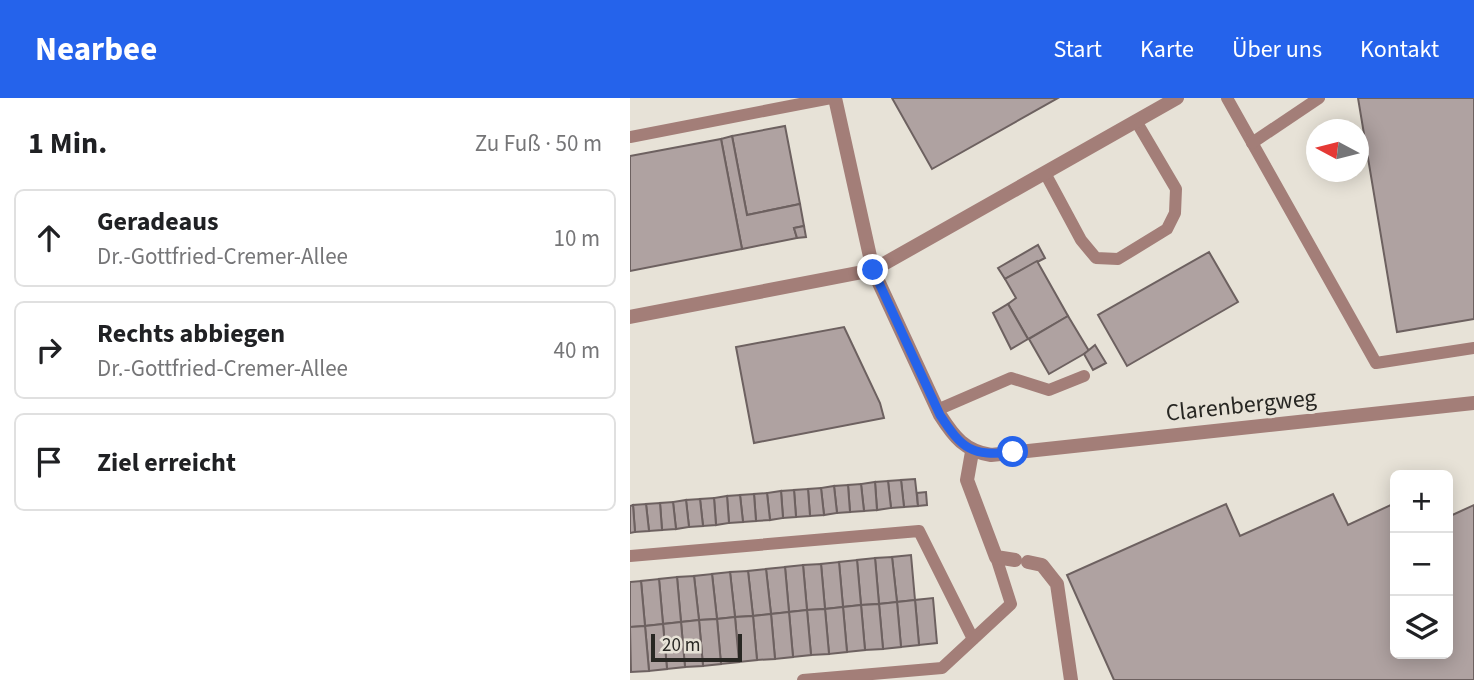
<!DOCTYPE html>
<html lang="de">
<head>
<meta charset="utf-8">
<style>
	:root { --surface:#fff; --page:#f6f6f6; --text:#202124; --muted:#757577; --line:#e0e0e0; --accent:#2563eb }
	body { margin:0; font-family:"Source Sans 3",sans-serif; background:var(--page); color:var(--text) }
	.controls { position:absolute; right:21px; bottom:21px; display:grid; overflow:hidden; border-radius:10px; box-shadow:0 4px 18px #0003 }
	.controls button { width:63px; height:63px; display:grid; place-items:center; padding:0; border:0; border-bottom:2px solid var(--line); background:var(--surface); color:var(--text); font:35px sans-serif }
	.compass { position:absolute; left:676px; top:21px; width:63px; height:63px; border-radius:50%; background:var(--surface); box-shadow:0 4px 18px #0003; rotate:277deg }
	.scale { position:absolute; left:21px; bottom:18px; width:91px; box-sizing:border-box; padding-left:7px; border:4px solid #282723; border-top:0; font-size:19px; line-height:24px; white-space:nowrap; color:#282723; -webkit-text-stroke:5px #e7e2d7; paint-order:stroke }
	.stop { position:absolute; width:21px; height:21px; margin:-16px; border:5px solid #2563eb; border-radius:50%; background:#fff }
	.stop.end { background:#2563eb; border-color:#fff; box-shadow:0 2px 7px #0008 }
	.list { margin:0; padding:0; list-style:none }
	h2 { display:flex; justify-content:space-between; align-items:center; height:91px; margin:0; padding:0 28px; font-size:30px }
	h2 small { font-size:23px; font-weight:400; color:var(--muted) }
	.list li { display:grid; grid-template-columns:46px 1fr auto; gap:21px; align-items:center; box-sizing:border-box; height:98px; margin:0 14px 14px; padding:0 14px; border:2px solid var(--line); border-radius:10px }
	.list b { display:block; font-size:26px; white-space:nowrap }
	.list p { margin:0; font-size:23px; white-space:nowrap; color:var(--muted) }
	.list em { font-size:23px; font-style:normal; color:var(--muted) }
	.icon { flex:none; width:38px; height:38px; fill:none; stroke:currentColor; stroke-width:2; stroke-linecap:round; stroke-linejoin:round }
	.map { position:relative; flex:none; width:844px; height:582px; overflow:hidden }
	header { display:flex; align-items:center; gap:42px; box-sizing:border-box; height:98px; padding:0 35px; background:var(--accent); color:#fff }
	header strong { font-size:33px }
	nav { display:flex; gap:38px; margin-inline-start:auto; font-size:24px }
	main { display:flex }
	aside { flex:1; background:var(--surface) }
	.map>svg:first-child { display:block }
	.building { fill:#afa2a1; stroke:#6d6160; stroke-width:2 }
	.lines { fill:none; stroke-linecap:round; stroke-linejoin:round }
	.lane { stroke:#a37e78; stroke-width:12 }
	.street { stroke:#a37e78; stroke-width:14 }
	.route { stroke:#2563eb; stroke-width:9 }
	.labels { text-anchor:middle; stroke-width:6; stroke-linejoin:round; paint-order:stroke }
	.street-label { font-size:24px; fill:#282723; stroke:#e7e2d7 }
</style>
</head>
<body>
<header>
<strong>Nearbee</strong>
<nav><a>Start</a><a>Karte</a><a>Über uns</a><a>Kontakt</a></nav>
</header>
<main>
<aside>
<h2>1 Min.<small>Zu Fuß · 50 m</small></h2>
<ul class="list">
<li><svg class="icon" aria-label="ahead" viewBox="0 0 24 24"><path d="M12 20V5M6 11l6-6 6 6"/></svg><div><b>Geradeaus</b><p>Dr.-Gottfried-Cremer-Allee</p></div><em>10 m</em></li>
<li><svg class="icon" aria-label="right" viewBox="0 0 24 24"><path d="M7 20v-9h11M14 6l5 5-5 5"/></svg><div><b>Rechts abbiegen</b><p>Dr.-Gottfried-Cremer-Allee</p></div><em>40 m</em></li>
<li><svg class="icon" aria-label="arrive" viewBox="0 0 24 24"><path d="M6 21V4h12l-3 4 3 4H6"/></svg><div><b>Ziel erreicht</b></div></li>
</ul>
</aside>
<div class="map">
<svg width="844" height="582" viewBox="0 0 844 582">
	<rect width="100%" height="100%" fill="#e7e2d7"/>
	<!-- building -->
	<g class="building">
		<path d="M 262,0 L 428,0 L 302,71 Z"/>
		<path d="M 728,0 L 844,0 L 844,221 L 767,234 Z"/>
		<path d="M 155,28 L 170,106 L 117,117 L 102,38 Z"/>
		<path d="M 102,38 L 117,117 L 170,106 L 174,128 L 164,130 L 167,140 L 112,151 L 91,41 Z"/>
		<path d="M 91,41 L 112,151 L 0,173 L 0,58 Z"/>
		<path d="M 174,128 L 176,139 L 167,140 L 164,130 Z"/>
		<path d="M 408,147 L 415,160 L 375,181 L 368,170 Z"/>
		<path d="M 579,154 L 608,204 L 497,268 L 468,217 Z"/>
		<path d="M 407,163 L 438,218 L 398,241 L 378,206 L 386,200 L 375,181 Z"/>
		<path d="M 378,206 L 398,241 L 381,251 L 363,215 Z"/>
		<path d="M 438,218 L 459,253 L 419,276 L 399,241 Z"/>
		<path d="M 214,229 L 250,305 L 254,320 L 124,345 L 106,249 Z"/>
		<path d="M 465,247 L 476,265 L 463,272 L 454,256 Z"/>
		<path d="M 285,381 L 288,408 L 274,409 L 271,382 Z"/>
		<path d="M 271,382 L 274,409 L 261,410 L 258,383 Z"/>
		<path d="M 258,383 L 261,410 L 247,412 L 245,384 Z"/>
		<path d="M 245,384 L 247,412 L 234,413 L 231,386 Z"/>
		<path d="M 231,386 L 234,413 L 220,414 L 218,387 Z"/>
		<path d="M 218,387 L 220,414 L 207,415 L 204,388 Z"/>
		<path d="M 204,388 L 207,415 L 194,417 L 191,390 Z"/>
		<path d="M 191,390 L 194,417 L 180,418 L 178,391 Z"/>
		<path d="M 178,391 L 180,418 L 166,419 L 164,392 Z"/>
		<path d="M 164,392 L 166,419 L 153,420 L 151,393 Z"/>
		<path d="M 151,393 L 153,420 L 140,422 L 137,395 Z"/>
		<path d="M 296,394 L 297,407 L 288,408 L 287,395 Z"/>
		<path d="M 137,395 L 140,422 L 126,423 L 124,396 Z"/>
		<path d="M 124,396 L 126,423 L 113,424 L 110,397 Z"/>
		<path d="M 703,396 L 718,427 L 765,405 L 765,556 L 818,556 L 818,419 L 844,407 L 844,582 L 484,582 L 437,477 L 596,406 L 610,438 Z"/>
		<path d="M 110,397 L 113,424 L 99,425 L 97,398 Z"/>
		<path d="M 97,398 L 99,425 L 86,427 L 84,400 Z"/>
		<path d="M 84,400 L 86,427 L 73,428 L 70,401 Z"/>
		<path d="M 70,401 L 73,428 L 59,429 L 56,402 Z"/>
		<path d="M 56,402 L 59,429 L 46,431 L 43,404 Z"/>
		<path d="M 43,404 L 46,431 L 32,432 L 30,405 Z"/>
		<path d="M 30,405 L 32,432 L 19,433 L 16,406 Z"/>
		<path d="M 16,406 L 19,433 L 5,434 L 3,407 Z"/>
		<path d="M 3,407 L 5,434 L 0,435 L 0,408 Z"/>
		<path d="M 281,457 L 285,502 L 267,504 L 262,459 Z"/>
		<path d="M 262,459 L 267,504 L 249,506 L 245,460 Z"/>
		<path d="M 245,460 L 249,506 L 231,507 L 227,462 Z"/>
		<path d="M 227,462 L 231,507 L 213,509 L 209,464 Z"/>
		<path d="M 209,464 L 213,509 L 195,511 L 191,466 Z"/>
		<path d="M 191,466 L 195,511 L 177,512 L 173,467 Z"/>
		<path d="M 173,467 L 177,512 L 159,514 L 155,469 Z"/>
		<path d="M 155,469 L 159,514 L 141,516 L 136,471 Z"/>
		<path d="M 136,471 L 141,516 L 123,518 L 118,473 Z"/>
		<path d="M 118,473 L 123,518 L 105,519 L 100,474 Z"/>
		<path d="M 100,474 L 105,519 L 87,521 L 82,476 Z"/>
		<path d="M 82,476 L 87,521 L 69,522 L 64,478 Z"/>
		<path d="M 64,478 L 69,522 L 51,524 L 47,479 Z"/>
		<path d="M 47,479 L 51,524 L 33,526 L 29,481 Z"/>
		<path d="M 29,481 L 33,526 L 15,528 L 11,483 Z"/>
		<path d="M 11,483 L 15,528 L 0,529 L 0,484 Z"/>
		<path d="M 303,500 L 307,545 L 289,547 L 285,502 Z"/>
		<path d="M 285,502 L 289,547 L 271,549 L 267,504 Z"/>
		<path d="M 267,504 L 271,549 L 253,551 L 249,506 Z"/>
		<path d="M 249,506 L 253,551 L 235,552 L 231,507 Z"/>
		<path d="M 231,507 L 235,552 L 217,554 L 213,509 Z"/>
		<path d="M 213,509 L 217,554 L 199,556 L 195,511 Z"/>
		<path d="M 195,511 L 199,556 L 181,557 L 177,512 Z"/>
		<path d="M 177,512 L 181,557 L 163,559 L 159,514 Z"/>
		<path d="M 159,514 L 163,559 L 145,561 L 141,516 Z"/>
		<path d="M 141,516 L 145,561 L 127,562 L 123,518 Z"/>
		<path d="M 123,518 L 127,562 L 109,564 L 105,519 Z"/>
		<path d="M 105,519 L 109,564 L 91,566 L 87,521 Z"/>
		<path d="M 87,521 L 91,566 L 73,568 L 69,522 Z"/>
		<path d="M 69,522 L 73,568 L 55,569 L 51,524 Z"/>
		<path d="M 51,524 L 55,569 L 37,571 L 33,526 Z"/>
		<path d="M 33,526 L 37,571 L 19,573 L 15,528 Z"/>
		<path d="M 15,528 L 19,573 L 1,574 L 0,529 Z"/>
	</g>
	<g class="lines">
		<!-- lane -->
		<g class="lane">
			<path d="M 597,0 L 746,265 L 844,250"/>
			<path d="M 0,39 L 201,0"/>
			<path d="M 622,45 L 689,0"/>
			<path d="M 415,75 L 451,142 L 466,160 L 488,161 L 537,131 L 545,115 L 546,91 L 506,23"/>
			<path d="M 307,312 L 381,280 L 419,292 L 454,278"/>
			<path d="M 0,458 L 289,433 L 343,541"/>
			<path d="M 173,582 L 312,570 L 381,506 L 366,459"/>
		</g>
		<!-- street -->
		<g class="street">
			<path d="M 205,0 L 243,172 L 310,317 C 324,339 335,353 361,357 L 844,305"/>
			<path d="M 0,219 L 243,172 L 547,0"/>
			<path d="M 342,354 L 337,382 L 366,459 L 385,462"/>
			<path d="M 398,464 L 412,467 L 427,486 L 441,582"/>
		</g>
	</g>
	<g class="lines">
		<!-- route -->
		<path class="route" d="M 243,172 L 310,317 C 332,351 342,359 383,354"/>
	</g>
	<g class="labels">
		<!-- street labels -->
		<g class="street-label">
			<text transform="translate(611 307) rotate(-6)" y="8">Clarenbergweg</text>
		</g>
	</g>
</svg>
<div class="controls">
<button>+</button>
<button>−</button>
<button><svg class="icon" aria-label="layers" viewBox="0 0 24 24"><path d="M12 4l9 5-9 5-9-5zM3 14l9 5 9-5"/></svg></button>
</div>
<svg class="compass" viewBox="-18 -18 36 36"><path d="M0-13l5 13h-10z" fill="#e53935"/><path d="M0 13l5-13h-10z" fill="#757577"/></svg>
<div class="scale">20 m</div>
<div class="stop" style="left:383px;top:354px"></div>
<div class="stop end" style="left:243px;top:172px"></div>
</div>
</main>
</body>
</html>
